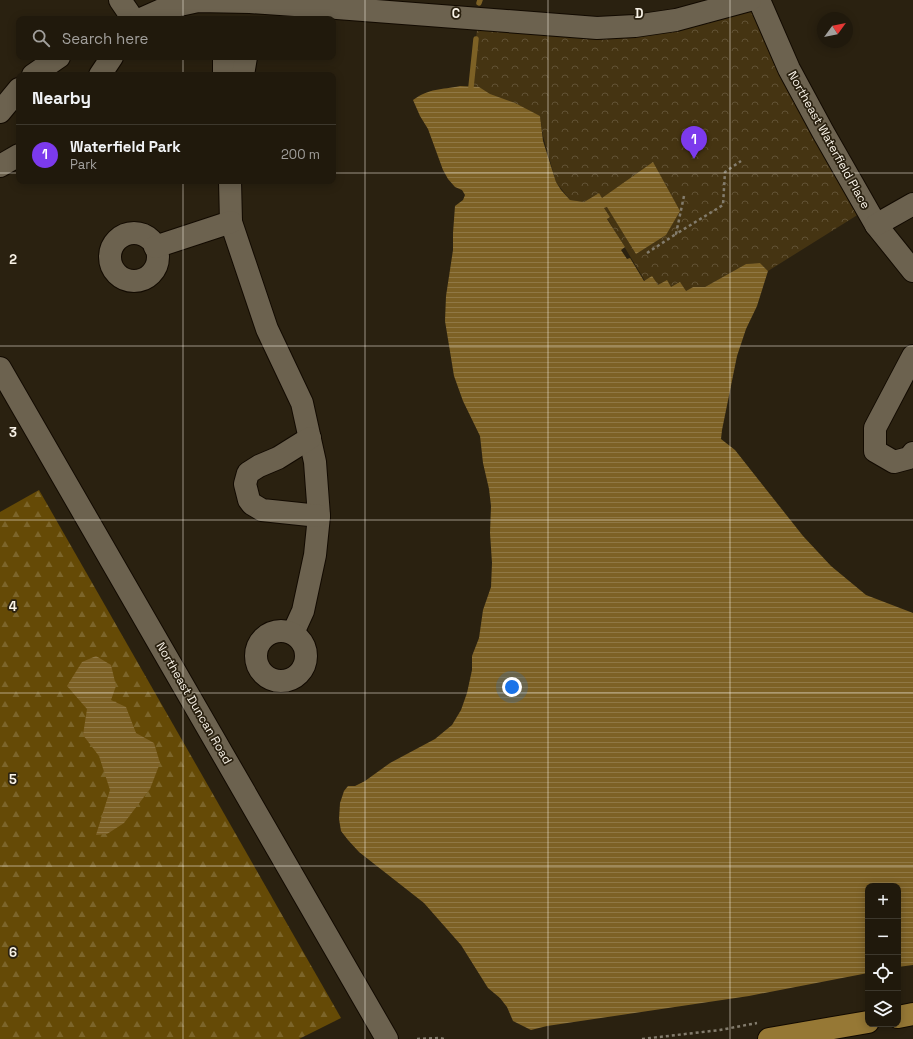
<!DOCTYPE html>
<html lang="en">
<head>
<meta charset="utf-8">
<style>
	:root { --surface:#20190c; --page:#282215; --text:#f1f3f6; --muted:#a2a09d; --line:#3d382d; --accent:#7c3aed }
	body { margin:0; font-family:"Space Grotesk",sans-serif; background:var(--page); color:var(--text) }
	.controls { position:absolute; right:12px; bottom:12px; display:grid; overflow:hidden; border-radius:8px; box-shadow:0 2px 10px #0003 }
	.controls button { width:36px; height:36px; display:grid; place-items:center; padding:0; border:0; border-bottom:1px solid var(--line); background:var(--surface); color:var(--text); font:20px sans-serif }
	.compass { position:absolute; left:817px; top:12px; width:36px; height:36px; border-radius:50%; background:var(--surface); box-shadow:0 2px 10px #0003; rotate:57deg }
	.you { position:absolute; left:512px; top:687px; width:14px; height:14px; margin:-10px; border:3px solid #fff; border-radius:50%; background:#1a73e8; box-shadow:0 0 0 6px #1a73e833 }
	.badge { display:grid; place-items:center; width:26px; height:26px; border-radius:50%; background:var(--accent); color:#fff; font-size:13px; font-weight:700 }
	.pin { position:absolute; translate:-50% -33px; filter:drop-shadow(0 1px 2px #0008) }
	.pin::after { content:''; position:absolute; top:21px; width:14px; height:12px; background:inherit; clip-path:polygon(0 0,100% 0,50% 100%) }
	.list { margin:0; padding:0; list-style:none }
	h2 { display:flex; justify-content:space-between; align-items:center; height:52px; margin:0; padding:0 16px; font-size:17px }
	h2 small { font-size:13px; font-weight:400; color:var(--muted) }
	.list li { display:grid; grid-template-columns:26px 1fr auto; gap:12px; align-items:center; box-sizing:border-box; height:60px; padding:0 16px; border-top:1px solid var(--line) }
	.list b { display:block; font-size:15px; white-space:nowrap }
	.list p { margin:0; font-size:13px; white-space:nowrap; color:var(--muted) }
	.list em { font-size:13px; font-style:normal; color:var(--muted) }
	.icon { flex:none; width:22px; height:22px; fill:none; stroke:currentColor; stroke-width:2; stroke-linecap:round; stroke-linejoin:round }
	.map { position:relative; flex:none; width:913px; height:1039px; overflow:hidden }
	.search { position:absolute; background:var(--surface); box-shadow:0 2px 10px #0003; left:16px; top:16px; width:320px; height:44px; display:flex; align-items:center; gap:10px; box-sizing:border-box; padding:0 14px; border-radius:8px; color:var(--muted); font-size:15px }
	.panel { position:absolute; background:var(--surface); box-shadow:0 2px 10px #0003; left:16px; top:72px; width:320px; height:112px; border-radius:8px }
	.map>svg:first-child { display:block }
	.forest { fill:url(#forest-firs) }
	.park { fill:url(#park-crowns) }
	.water { fill:url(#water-rules) }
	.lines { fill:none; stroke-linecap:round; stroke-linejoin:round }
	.stream { stroke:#7d6125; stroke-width:5.5 }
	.minor-casing { stroke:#120a00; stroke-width:24 }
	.major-casing { stroke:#120a00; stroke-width:24 }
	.path { stroke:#837c6d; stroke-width:2.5; stroke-dasharray:3 3; stroke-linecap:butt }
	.minor { stroke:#6c624f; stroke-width:22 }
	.major { stroke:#967835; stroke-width:22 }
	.grid { fill:none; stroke:#f9f3e8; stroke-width:1; stroke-opacity:0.55 }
	.labels { text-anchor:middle; stroke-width:3.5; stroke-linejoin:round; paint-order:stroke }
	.street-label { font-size:12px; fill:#f9f3e8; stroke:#2a2110 }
	.grid-label { font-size:13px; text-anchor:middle; font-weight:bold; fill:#f9f3e8; stroke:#2a2110; stroke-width:3.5; stroke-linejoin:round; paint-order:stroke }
</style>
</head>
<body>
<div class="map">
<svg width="913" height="1039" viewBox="0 0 913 1039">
	<defs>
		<pattern id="forest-firs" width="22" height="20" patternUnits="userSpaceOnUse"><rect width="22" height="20" fill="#654a06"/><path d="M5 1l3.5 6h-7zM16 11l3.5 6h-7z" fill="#7c652a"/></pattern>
		<pattern id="park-crowns" width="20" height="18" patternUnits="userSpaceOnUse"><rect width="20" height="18" fill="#453412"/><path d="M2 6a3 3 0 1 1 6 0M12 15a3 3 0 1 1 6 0" fill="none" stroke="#615234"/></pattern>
		<pattern id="water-rules" width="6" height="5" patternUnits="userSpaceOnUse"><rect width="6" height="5" fill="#7d6125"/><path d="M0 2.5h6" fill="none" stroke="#907845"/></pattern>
	</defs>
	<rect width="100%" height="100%" fill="#2a2110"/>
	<!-- forest -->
	<path class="forest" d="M 39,490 L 341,1018 L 299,1039 L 0,1039 L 0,512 Z"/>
	<!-- park -->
	<path class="park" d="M 750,0 L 867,209 L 768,271 L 760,263 L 746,264 L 705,287 L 693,287 L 686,291 L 658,285 L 645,281 L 607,218 L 610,217 L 604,208 L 599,193 L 584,202 L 570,200 L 556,182 L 543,136 L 540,116 L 471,87 L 478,19 L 597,28 Z"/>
	<!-- water -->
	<g class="water">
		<path d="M 460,86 L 479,87 L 490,94 L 515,103 L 540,116 L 543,141 L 556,182 L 561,190 L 570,200 L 584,202 L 599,193 L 602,198 L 653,162 L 680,211 L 666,235 L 636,254 L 607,207 L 604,208 L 610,217 L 607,219 L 625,247 L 621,250 L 627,259 L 630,258 L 644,281 L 652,276 L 658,285 L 667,280 L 671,287 L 680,282 L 686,291 L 693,287 L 705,287 L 746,264 L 760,263 L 768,271 L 757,306 L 746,329 L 737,356 L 722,430 L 721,439 L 735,450 L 803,536 L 831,566 L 866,595 L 913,613 L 913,965 L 898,967 L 898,886 L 868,886 L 868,973 L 749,996 L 547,1026 L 531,1030 L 513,1021 L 507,1007 L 500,998 L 488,988 L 461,945 L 424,903 L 359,852 L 348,840 L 341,831 L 339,819 L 340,803 L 344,791 L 348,786 L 355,786 L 365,781 L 390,763 L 435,739 L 452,725 L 461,710 L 467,693 L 472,670 L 472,656 L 479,638 L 483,610 L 491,587 L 492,563 L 490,533 L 491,506 L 489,489 L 483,463 L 480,436 L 463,401 L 454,376 L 445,321 L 446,296 L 453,250 L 453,233 L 455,206 L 463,200 L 465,195 L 462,190 L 455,187 L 448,179 L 443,170 L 428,129 L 420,116 L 413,100 C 430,88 441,90 460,86 Z"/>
		<path d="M 96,656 L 111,665 L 116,686 L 111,700 L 126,707 L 136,733 L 154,743 L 160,763 L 150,789 L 124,823 L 107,834 L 96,835 L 110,790 L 99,756 L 83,735 L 87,709 L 67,686 L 82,662 Z"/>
	</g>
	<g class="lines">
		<!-- stream -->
		<g class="stream">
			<path d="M 479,3 L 480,0"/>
			<path d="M 471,87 L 476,39"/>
		</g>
		<!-- minor casing -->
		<g class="minor-casing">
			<g id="minor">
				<path d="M 120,0 L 133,19"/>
				<path d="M 759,0 L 789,69 L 823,132 L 876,225 L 913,271"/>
				<path d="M 141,19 L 166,8 L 198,1 L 250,2 L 324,7 L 597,28 L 635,26 L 676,20 L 750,0"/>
				<path d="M 33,75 L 59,57"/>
				<path d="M 100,75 L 112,57"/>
				<path d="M 224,75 L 224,57"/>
				<path d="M 243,75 L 246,57"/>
				<path d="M 0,112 L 19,89"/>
				<path d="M 0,166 L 19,155"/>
				<path d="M 230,181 L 231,222 L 267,329 L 302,403 L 315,462 L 319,516 L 315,555 L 303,611 L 293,633"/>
				<path d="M 876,225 L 913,204"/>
				<circle cx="134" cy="257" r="24"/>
				<path d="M 155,247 L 231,222"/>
				<path d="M 913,356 L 875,428 L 875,451 L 894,462 L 909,458 L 913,453"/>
				<path d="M 0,368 L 387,1039"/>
				<path d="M 310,438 L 278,458 L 259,466 L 248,473 L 245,484 L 249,500 L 252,504 L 262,510 L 319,516"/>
				<circle cx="281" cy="656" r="25"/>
			</g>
		</g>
		<!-- major casing -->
		<g class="major-casing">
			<g id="major">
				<path d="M 898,1017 L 913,1014"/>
				<path d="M 769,1039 L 868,1022"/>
			</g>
		</g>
		<!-- path -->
		<g class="path">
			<path d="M 684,196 L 676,234 L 723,205 L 725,172 L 741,161"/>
			<path d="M 647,253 L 676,234"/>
			<path d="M 417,1039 L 440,1038 L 444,1039"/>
			<path d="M 642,1039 L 720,1030 L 757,1023"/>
		</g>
		<!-- minor -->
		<use href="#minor" class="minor"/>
		<!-- major -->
		<use href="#major" class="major"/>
	</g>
	<!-- grid -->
	<path class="grid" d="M 183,0 L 183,19M 365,0 L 365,1039M 548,0 L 548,1039M 730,0 L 730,1039M 183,57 L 183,75M 0,173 L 19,173M 333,173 L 913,173M 183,181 L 183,1039M 0,346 L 913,346M 0,520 L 913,520M 0,693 L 913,693M 0,866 L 913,866"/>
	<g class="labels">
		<!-- street labels -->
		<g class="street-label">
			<text transform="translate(829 140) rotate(61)" y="4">Northeast Waterfield Place</text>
			<text transform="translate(194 703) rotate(60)" y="4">Northeast Duncan Road</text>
		</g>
	</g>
	<g class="grid-label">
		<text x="456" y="18">C</text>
		<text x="639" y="18">D</text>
		<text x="13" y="264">2</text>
		<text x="13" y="437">3</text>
		<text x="13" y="611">4</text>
		<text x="13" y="784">5</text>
		<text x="13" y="957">6</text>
	</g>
</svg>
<div class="controls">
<button>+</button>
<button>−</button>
<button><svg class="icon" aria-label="locate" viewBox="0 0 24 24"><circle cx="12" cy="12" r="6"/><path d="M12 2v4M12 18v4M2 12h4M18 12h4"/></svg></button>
<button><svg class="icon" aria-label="layers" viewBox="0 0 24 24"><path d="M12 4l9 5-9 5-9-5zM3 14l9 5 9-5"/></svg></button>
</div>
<svg class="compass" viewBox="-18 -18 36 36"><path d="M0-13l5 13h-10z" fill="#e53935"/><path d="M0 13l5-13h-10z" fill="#a2a09d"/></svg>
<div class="you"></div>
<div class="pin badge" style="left:694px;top:159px">1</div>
<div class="search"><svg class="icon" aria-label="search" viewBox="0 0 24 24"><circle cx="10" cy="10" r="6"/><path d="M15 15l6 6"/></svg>Search here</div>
<section class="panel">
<h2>Nearby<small></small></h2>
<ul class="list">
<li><span class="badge">1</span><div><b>Waterfield Park</b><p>Park</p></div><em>200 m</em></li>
</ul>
</section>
</div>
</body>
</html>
